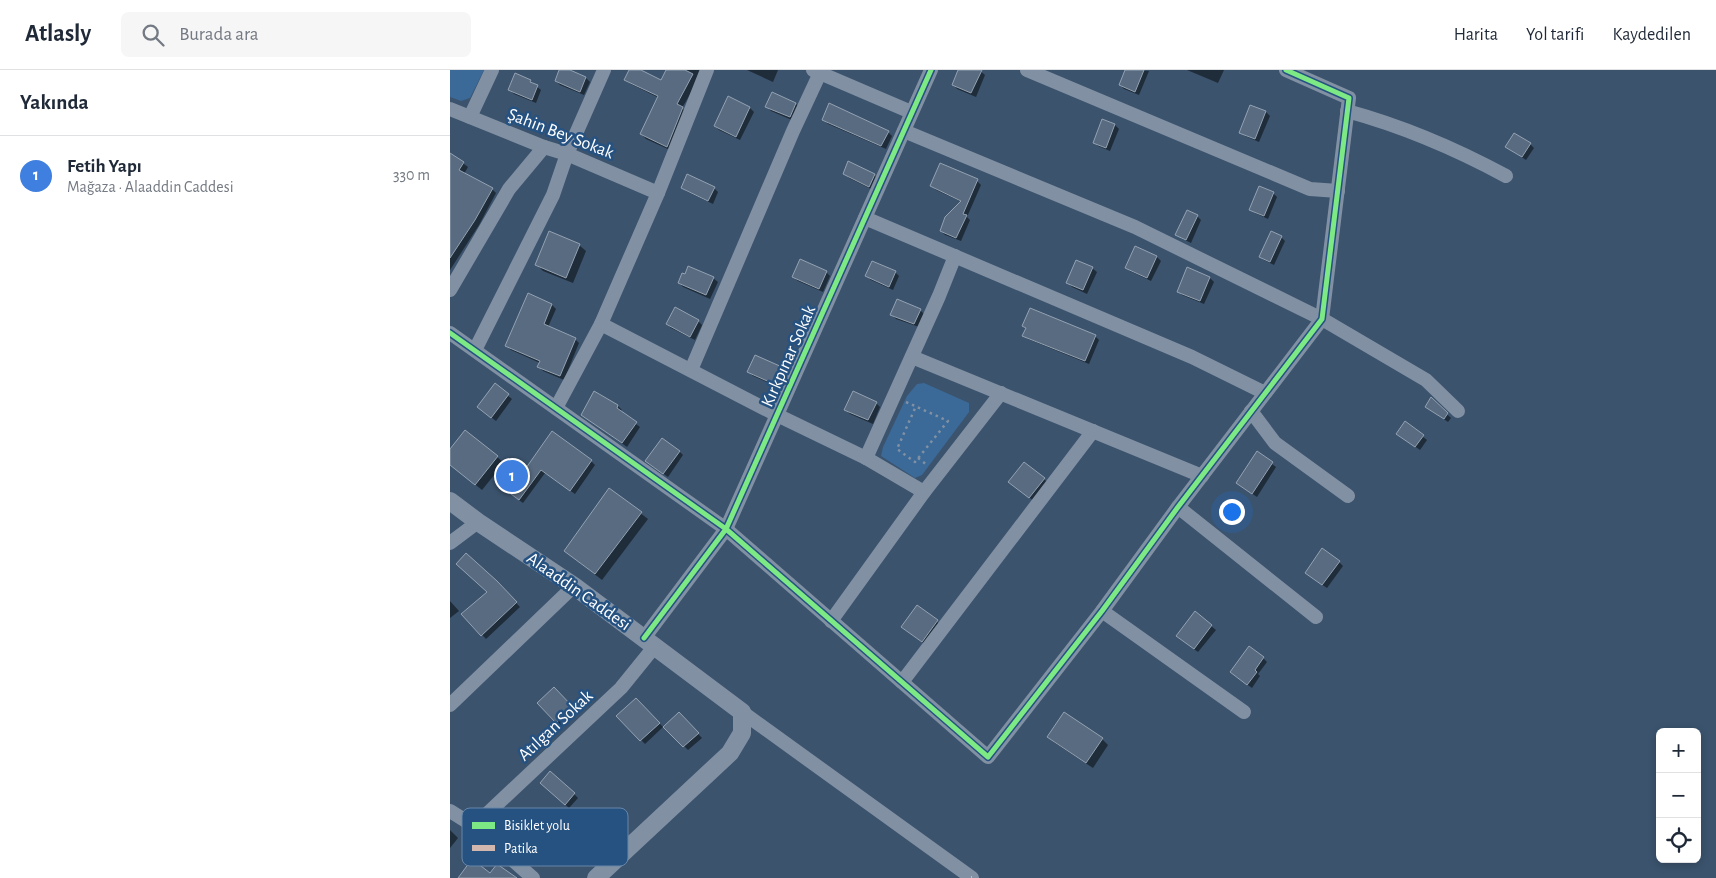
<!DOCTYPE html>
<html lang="tr">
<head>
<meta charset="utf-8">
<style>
	:root { --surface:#fff; --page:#f6f6f7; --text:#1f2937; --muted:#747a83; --line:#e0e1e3; --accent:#656e7a }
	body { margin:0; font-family:"Alegreya Sans",sans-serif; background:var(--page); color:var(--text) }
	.controls { position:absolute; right:15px; bottom:15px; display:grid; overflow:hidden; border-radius:8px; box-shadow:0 2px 8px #0003 }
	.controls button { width:45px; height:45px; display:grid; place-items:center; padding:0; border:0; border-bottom:1px solid var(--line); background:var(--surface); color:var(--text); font:25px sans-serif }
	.you { position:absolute; left:781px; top:441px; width:18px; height:18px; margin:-12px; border:4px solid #fff; border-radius:50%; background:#1a73e8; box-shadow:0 0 0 8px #1a73e833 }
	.badge { display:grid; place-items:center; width:32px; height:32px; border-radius:50%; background:var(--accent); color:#fff; font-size:16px; font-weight:700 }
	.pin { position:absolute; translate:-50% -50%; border:2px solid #fff; box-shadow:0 1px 5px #0006 }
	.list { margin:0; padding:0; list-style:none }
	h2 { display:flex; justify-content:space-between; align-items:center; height:65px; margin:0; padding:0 20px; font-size:21px }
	h2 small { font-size:16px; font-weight:400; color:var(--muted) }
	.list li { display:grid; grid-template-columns:32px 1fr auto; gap:15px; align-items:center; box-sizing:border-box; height:80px; padding:0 20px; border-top:1px solid var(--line) }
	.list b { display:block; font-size:19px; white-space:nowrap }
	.list p { margin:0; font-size:16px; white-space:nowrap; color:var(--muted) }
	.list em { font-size:16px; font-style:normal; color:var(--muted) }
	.icon { flex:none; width:28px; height:28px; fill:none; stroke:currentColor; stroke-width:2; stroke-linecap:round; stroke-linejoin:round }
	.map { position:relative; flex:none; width:1266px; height:808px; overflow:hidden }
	header { display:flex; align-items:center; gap:30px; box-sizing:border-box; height:70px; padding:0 25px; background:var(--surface); border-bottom:1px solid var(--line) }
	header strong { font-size:24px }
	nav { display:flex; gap:28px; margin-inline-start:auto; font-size:18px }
	.search { width:350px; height:45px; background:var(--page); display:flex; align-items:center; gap:12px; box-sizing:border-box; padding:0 18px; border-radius:8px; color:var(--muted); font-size:19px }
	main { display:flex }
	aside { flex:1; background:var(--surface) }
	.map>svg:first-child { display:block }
	.green { fill:#3b6998 }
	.shadow { fill:#0007 }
	.building { fill:#586b80; stroke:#94a2b2 }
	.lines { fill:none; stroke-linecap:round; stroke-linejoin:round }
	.path { stroke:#8191a3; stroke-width:2.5; stroke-dasharray:2.5 4; stroke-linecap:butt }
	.minor { stroke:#8191a3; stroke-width:14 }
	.tertiary { stroke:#8191a3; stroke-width:18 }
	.quiet { stroke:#d1b7ad; stroke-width:4; stroke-dasharray:8 4; stroke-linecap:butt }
	.cycleway-casing { stroke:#265282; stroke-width:8 }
	.cycleway { stroke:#7ce984; stroke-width:5 }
	.labels { text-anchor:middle; stroke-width:5; stroke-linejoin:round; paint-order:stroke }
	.street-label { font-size:18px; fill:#fff; stroke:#265282 }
	.key { fill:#265282; stroke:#6786a8; stroke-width:1 }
	.key-label { font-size:14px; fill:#fff }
</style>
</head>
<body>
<header>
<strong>Atlasly</strong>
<div class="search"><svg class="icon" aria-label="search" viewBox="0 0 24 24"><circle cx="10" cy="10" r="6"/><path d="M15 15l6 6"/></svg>Burada ara</div>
<nav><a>Harita</a><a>Yol tarifi</a><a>Kaydedilen</a></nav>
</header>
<main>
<aside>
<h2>Yakında<small></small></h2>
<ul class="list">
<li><span class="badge" style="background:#3f7fe0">1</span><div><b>Fetih Yapı</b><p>Mağaza · Alaaddin Caddesi</p></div><em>330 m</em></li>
</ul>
</aside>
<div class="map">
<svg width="1266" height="808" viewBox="0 0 1266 808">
	<rect width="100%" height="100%" fill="#3b536d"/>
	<!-- green -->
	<g class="green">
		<path d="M 0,0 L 34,0 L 20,28 L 11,31 L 0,27 Z"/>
		<path d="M 474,313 L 519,333 L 519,342 L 472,405 L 465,408 L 431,386 L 433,377 L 457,326 L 467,314 Z"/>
	</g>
	<!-- shadow -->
	<g class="shadow">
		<path d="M 111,0 L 116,0 L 136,8 L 140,12 L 134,25 L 110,15 L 106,11 Z"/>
		<path d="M 180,0 L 189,0 L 212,11 L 218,0 L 254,0 L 232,38 L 237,43 L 222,81 L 196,69 L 191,64 L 209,28 L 181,14 L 176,10 Z"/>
		<path d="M 297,0 L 328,0 L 323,12 Z"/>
		<path d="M 509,0 L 529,0 L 535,5 L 526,27 L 507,19 L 503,14 Z"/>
		<path d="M 676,0 L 699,1 L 689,25 L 674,19 L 670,15 Z"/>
		<path d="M 737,0 L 774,0 L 768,13 Z"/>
		<path d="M 80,11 L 91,20 L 86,33 L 64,24 L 60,20 Z"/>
		<path d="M 322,24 L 346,34 L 350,38 L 344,51 L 321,41 L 317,37 Z"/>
		<path d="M 801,37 L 816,42 L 820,46 L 809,72 L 795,66 L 791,62 Z"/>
		<path d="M 300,38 L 304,42 L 290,70 L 269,60 L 265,56 Z"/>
		<path d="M 374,50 L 438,62 L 442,66 L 436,79 L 378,54 Z"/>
		<path d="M 653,51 L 665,55 L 669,59 L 660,81 L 648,76 L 644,72 Z"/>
		<path d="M 1080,74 L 1084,78 L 1076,90 L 1061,80 Z"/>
		<path d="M 3,86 L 18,97 L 14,104 L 42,119 L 46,123 L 29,155 L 0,200 L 0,90 Z"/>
		<path d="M 395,103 L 424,105 L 428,109 L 423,120 L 399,108 Z"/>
		<path d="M 527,111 L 531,115 L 517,147 L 520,150 L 511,171 L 495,165 L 491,161 L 512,132 L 486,120 L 482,116 Z"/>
		<path d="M 232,117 L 264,118 L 268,122 L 263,134 L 236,121 Z"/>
		<path d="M 823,123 L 827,127 L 818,149 L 805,143 L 801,139 Z"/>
		<path d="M 737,142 L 747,146 L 751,150 L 741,173 L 731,168 L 727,164 Z"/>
		<path d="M 831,167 L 835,171 L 824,195 L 814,190 L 810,186 Z"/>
		<path d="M 129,175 L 136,181 L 123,213 L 93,201 L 87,195 Z"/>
		<path d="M 686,177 L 707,187 L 711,191 L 701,211 L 680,201 L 676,197 Z"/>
		<path d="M 642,198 L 647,202 L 637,224 L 622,217 L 618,213 Z"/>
		<path d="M 376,202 L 380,206 L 373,222 L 348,211 L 343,207 Z"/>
		<path d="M 445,202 L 449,206 L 443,220 L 421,210 L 417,206 Z"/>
		<path d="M 263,208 L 268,212 L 260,229 L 233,217 L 229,213 Z"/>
		<path d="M 760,208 L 764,212 L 754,234 L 732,225 L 728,221 Z"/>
		<path d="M 102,235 L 106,239 L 98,257 L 125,269 L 129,273 L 114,310 L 93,301 L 89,297 L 90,293 L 61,280 L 57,276 Z"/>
		<path d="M 470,240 L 474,244 L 469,257 L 446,249 L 442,245 Z"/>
		<path d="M 248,251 L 252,255 L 245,270 L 221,258 L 217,254 Z"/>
		<path d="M 574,256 L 645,266 L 649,270 L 639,294 L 578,269 L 574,265 L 576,259 Z"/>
		<path d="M 331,298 L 335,302 L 328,317 L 303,306 L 299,302 Z"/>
		<path d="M 45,315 L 62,329 L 46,351 L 33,341 Z"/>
		<path d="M 981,329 L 1001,348 L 998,352 L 977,337 Z"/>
		<path d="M 426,333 L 430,337 L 423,354 L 400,344 L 396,340 Z"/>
		<path d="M 168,336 L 172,340 L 170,342 L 190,357 L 177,377 L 133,345 Z"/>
		<path d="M 955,353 L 977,370 L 970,380 L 952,367 Z"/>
		<path d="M 0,381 L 47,387 L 54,393 L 32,420 L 0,394 Z"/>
		<path d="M 229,381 L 233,385 L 218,407 L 201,395 Z"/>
		<path d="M 807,383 L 826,397 L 807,427 L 791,416 Z"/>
		<path d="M 141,391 L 145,395 L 125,424 L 95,403 L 73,433 L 58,422 L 76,400 Z"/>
		<path d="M 594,409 L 598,413 L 584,431 L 564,416 Z"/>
		<path d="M 159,419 L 198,449 L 152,510 L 115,481 Z"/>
		<path d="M 889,492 L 893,496 L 877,518 L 861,507 Z"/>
		<path d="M 46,512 L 70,537 L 36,569 L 13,544 L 38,522 Z"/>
		<path d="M 0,531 L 9,541 L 0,548 Z"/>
		<path d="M 467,536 L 491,555 L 476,575 L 456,560 Z"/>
		<path d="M 745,543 L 766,560 L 748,582 L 732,570 Z"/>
		<path d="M 813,588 L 817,592 L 808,604 L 810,606 L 802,618 L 786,606 Z"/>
		<path d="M 104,619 L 126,642 L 111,656 L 88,633 Z"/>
		<path d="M 186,630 L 213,657 L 195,674 L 168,646 Z"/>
		<path d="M 229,644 L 252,668 L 238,680 L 215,657 Z"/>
		<path d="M 599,667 L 652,669 L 658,675 L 643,698 L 605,673 Z"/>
		<path d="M 92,713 L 124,724 L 128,728 L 119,738 Z"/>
		<path d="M 0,760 L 8,768 L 0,778 Z"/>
	</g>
	<!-- building -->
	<g class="building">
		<path d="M 109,0 L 120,0 L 136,7 L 130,22 L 105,11 Z"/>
		<path d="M 179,0 L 191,0 L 211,10 L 216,0 L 235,0 L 243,4 L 227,34 L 233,37 L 217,77 L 190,64 L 208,26 L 174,10 Z"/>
		<path d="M 508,0 L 532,0 L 521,23 L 502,15 Z"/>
		<path d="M 675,0 L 694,0 L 685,22 L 669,15 Z"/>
		<path d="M 65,3 L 81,10 L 80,12 L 88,15 L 82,30 L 58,20 Z"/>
		<path d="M 322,22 L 346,33 L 340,47 L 315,37 Z"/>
		<path d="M 278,26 L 300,37 L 286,67 L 264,56 Z"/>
		<path d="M 379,33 L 439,61 L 431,76 L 372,50 Z"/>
		<path d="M 800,35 L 816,41 L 805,69 L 789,63 Z"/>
		<path d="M 652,49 L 665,54 L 656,78 L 643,73 Z"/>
		<path d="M 1064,63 L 1081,73 L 1072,87 L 1055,77 Z"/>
		<path d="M 0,83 L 14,92 L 9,100 L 43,118 L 25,150 L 0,188 Z"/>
		<path d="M 398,91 L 425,104 L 419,117 L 393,104 Z"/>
		<path d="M 490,93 L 528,109 L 513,144 L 517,145 L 506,168 L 490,161 L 495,147 L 511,131 L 480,116 Z"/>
		<path d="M 237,104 L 265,117 L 258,131 L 231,118 Z"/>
		<path d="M 809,116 L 824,122 L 814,146 L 799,140 Z"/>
		<path d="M 737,140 L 748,145 L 736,170 L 725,165 Z"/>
		<path d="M 99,161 L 130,174 L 116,208 L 85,195 Z"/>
		<path d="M 821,161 L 832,166 L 820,192 L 809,187 Z"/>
		<path d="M 685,176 L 707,186 L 697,208 L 675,198 Z"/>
		<path d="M 350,189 L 377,201 L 369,219 L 342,207 Z"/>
		<path d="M 626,190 L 643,197 L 633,220 L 616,213 Z"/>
		<path d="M 422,191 L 446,201 L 439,217 L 415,206 Z"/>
		<path d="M 238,196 L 264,207 L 256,225 L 228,213 L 232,203 L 235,204 Z"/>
		<path d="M 737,197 L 760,207 L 750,231 L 727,222 Z"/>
		<path d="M 78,223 L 102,234 L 94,254 L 126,268 L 110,306 L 87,297 L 90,291 L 55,276 Z"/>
		<path d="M 447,229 L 471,239 L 464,254 L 440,245 Z"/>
		<path d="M 225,237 L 249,250 L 240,267 L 216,254 Z"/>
		<path d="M 580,238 L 646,265 L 635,291 L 572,266 L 576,258 L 572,256 Z"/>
		<path d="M 305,285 L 332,297 L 324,314 L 297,302 Z"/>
		<path d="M 45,313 L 59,324 L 41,348 L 27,337 Z"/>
		<path d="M 144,321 L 168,335 L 167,338 L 187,352 L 172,373 L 131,345 Z"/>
		<path d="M 403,321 L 427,332 L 418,350 L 394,340 Z"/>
		<path d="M 981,327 L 998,343 L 994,349 L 975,337 Z"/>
		<path d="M 955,351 L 974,365 L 965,377 L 946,364 Z"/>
		<path d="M 15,360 L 48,386 L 25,415 L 0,395 L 0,379 Z"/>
		<path d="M 102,361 L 142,390 L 120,421 L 91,400 L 69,430 L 53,418 L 70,394 L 76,398 Z"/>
		<path d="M 212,368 L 230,381 L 213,404 L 195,391 Z"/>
		<path d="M 807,381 L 823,392 L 802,424 L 786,413 Z"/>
		<path d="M 574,392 L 595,408 L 579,428 L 558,412 Z"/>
		<path d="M 159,418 L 192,442 L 145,504 L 114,481 Z"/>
		<path d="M 872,478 L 890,491 L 872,515 L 855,503 Z"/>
		<path d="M 16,483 L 47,511 L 67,532 L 31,566 L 11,544 L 37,522 L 6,494 Z"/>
		<path d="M 467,535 L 488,550 L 472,572 L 451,557 Z"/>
		<path d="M 745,541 L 762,555 L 744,579 L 726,566 Z"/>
		<path d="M 799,576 L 814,587 L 805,600 L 807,602 L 797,615 L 780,602 Z"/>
		<path d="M 104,617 L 123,637 L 106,653 L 87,633 Z"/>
		<path d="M 186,628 L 210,653 L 190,671 L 166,646 Z"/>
		<path d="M 229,642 L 249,663 L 233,677 L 213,657 Z"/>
		<path d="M 614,642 L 653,668 L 636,693 L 597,667 Z"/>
		<path d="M 100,701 L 125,723 L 115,735 L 90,713 Z"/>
		<path d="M 22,789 L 40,803 L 47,794 L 67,808 L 8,808 Z"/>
	</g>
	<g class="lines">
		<!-- path -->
		<g class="path">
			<path d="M 456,332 L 498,351 L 465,392 L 447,379 L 466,336"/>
			<path d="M 468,388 L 477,395"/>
		</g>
		<!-- minor -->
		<g class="minor">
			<path d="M 363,0 L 461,42"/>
			<path d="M 577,0 L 860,119 L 888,121"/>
			<path d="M 0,39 L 94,77 L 117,84 L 208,123"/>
			<path d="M 897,41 C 952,56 1006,79 1056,106"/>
			<path d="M 20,47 L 42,0"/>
			<path d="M 454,61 L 685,157 L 872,249 L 976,310 L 1008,341"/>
			<path d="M 415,148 L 742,287 L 815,323"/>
			<path d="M 0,220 L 59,119 L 94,77"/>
			<path d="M 151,254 L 327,345 L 416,388 L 474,422"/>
			<path d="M 0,263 L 276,459 L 538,687 L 652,541 L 728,437 L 872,249 L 899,28 L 836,0"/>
			<path d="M 25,280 L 103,125 L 117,84 L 154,0"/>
			<path d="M 462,287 L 752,406"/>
			<path d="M 241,300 L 343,61 L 370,3"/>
			<path d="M 106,338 L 151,254 L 208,123 L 257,0"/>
			<path d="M 801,341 L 825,373 L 898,426"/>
			<path d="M 416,388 L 489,226 L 505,186"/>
			<path d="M 728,437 L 866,547"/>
			<path d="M 0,473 L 28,452"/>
			<path d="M 652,541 L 794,642"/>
			<path d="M 381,551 L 474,422 L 551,323"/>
			<path d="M 194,568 L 276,459 L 481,0"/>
			<path d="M 452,612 L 643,361"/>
			<path d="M 0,635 L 124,516"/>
			<path d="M 292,642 L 522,808"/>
			<path d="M 0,741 L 24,756 L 83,808"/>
			<path d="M 24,756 L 171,618 L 205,576"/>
		</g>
		<!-- tertiary -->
		<path class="tertiary" d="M 0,431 L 28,452 L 124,516 L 292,642 L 292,663 L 280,683 L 146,808"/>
		<!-- quiet -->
		<path class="quiet" d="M 521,808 L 522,808"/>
		<!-- cycleway casing -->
		<g class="cycleway-casing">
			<g id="cycleway">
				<path d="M 0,263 L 276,459 L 538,687 L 652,541 L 728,437 L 872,249 L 899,28 L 836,0"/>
				<path d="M 194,568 L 276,459 L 481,0"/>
			</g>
		</g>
		<!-- cycleway -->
		<use href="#cycleway" class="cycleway"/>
	</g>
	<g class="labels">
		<!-- street labels -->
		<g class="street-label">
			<text transform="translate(111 63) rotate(21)" y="6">Şahin Bey Sokak</text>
			<text transform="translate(338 286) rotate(-66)" y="6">Kırkpınar Sokak</text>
			<text transform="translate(129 521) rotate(35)" y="6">Alaaddin Caddesi</text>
			<text transform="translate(105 655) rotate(-43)" y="6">Atılgan Sokak</text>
		</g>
	</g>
	<!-- legend -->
	<rect x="12" y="738" width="166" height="58" rx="8" class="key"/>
	<rect x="22" y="752" width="23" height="7" fill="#7ce984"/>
	<rect x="22" y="775" width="23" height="6" fill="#d1b7ad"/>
	<g class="key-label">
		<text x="54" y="760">Bisiklet yolu</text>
		<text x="54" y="783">Patika</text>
	</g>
</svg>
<div class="controls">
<button>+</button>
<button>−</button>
<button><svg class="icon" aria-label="locate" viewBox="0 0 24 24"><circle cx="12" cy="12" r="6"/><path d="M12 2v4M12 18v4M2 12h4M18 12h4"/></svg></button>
</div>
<div class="you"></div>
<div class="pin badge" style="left:62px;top:406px;background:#3f7fe0">1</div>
</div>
</main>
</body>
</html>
